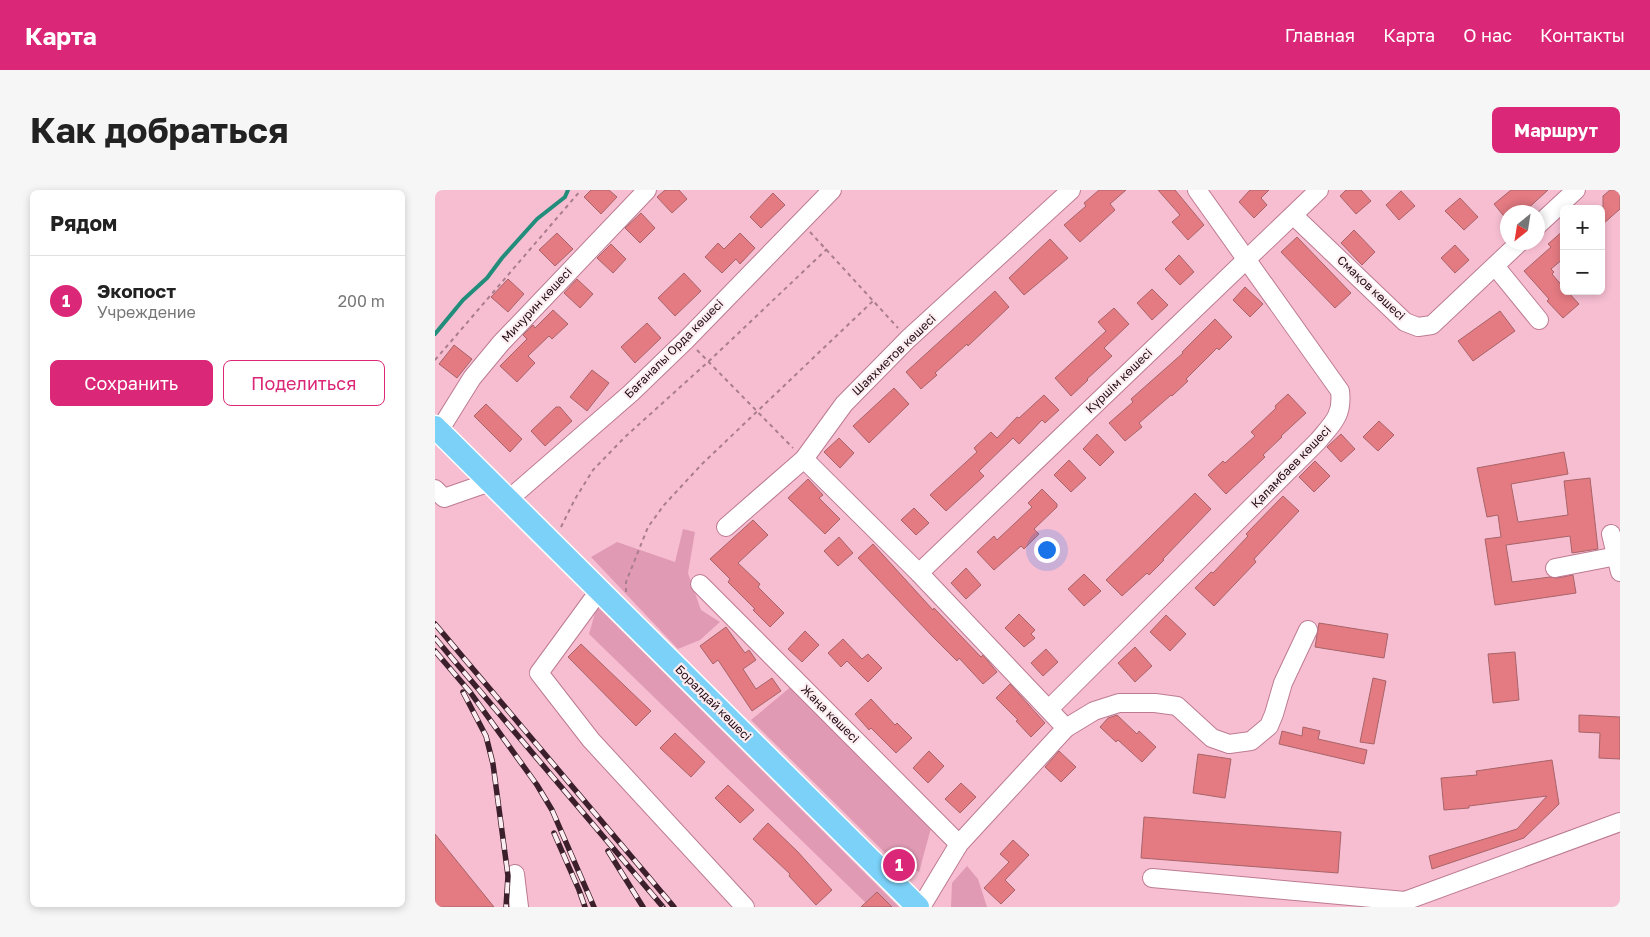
<!DOCTYPE html>
<html lang="ru">
<head>
<meta charset="utf-8">
<style>
	:root { --surface:#fff; --page:#f6f6f6; --text:#222; --muted:#767676; --line:#e0e0e0; --accent:#db2777 }
	body { margin:0; font-family:"Golos Text",sans-serif; background:var(--page); color:var(--text) }
	.controls { position:absolute; right:15px; top:15px; display:grid; overflow:hidden; border-radius:8px; box-shadow:0 2px 8px #0003 }
	.controls button { width:45px; height:45px; display:grid; place-items:center; padding:0; border:0; border-bottom:1px solid var(--line); background:var(--surface); color:var(--text); font:25px sans-serif }
	.compass { position:absolute; left:1065px; top:15px; width:45px; height:45px; border-radius:50%; background:var(--surface); box-shadow:0 2px 8px #0003; rotate:210deg }
	.you { position:absolute; left:611px; top:359px; width:18px; height:18px; margin:-12px; border:4px solid #fff; border-radius:50%; background:#1a73e8; box-shadow:0 0 0 8px #1a73e833 }
	.badge { display:grid; place-items:center; width:32px; height:32px; border-radius:50%; background:var(--accent); color:#fff; font-size:16px; font-weight:700 }
	.pin { position:absolute; translate:-50% -50%; border:2px solid #fff; box-shadow:0 1px 5px #0006 }
	.list { margin:0; padding:0; list-style:none }
	h2 { display:flex; justify-content:space-between; align-items:center; height:65px; margin:0; padding:0 20px; font-size:21px }
	h2 small { font-size:16px; font-weight:400; color:var(--muted) }
	.list li { display:grid; grid-template-columns:32px 1fr auto; gap:15px; align-items:center; box-sizing:border-box; height:90px; padding:0 20px; border-top:1px solid var(--line) }
	.list b { display:block; font-size:19px; white-space:nowrap }
	.list p { margin:0; font-size:16px; white-space:nowrap; color:var(--muted) }
	.list em { font-size:16px; font-style:normal; color:var(--muted) }
	.actions { display:flex; gap:10px; padding:15px 20px }
	.actions a { flex:1; padding:11px 0; border:1px solid var(--accent); border-radius:8px; text-align:center; font-size:18px; color:var(--accent) }
	.actions .main { background:var(--accent); color:#fff }
	.map { position:relative; flex:none; width:1185px; height:717px; overflow:hidden; border-radius:8px }
	header { display:flex; align-items:center; gap:30px; box-sizing:border-box; height:70px; padding:0 25px; background:var(--accent); color:#fff }
	header strong { font-size:24px }
	nav { display:flex; gap:28px; margin-inline-start:auto; font-size:18px }
	.intro { display:flex; align-items:center; justify-content:space-between; box-sizing:border-box; height:120px; padding:0 30px }
	h1 { margin:0; font-size:35px }
	.button { padding:12px 22px; border-radius:8px; background:var(--accent); color:#fff; font-size:18px; font-weight:700 }
	main { display:flex; gap:30px; padding:0 30px }
	aside { flex:1; background:var(--surface); border-radius:8px; box-shadow:0 2px 8px #0003 }
	.map>svg:first-child { display:block }
	.green { fill:#e19ab4 }
	.lines { fill:none; stroke-linecap:round; stroke-linejoin:round }
	.stream { stroke:#238d7b; stroke-width:4 }
	.building { fill:#e47a82; stroke:#a76468 }
	.minor-casing { stroke:#bd7b93; stroke-width:20 }
	.major-casing { stroke:#fff; stroke-width:25 }
	.path { stroke:#aa7d8d; stroke-width:2; stroke-dasharray:4 4; stroke-linecap:butt }
	.minor { stroke:#fff; stroke-width:18 }
	.major { stroke:#7cd1f8; stroke-width:22 }
	.rail-casing { stroke:#3b202b; stroke-width:5.5 }
	.rail { stroke:#fcedf1; stroke-width:4; stroke-dasharray:11; stroke-linecap:butt }
	.labels { text-anchor:middle; stroke-width:4.5; stroke-linejoin:round; paint-order:stroke }
	.street-label { font-size:12px; fill:#240c16; stroke:#fcedf1 }
</style>
</head>
<body>
<header>
<strong>Карта</strong>
<nav><a>Главная</a><a>Карта</a><a>О нас</a><a>Контакты</a></nav>
</header>
<div class="intro"><h1>Как добраться</h1><a class="button">Маршрут</a></div>
<main>
<aside>
<h2>Рядом<small></small></h2>
<ul class="list">
<li><span class="badge">1</span><div><b>Экопост</b><p>Учреждение</p></div><em>200 m</em></li>
</ul>
<div class="actions"><a class="main">Сохранить</a><a>Поделиться</a></div>
</aside>
<div class="map">
<svg width="1185" height="717" viewBox="0 0 1185 717">
	<rect width="100%" height="100%" fill="#f7bed2"/>
	<!-- green -->
	<g class="green">
		<path d="M 248,339 L 260,342 L 253,383 L 266,420 L 285,432 L 265,450 L 243,459 L 156,367 L 182,352 L 240,372 Z"/>
		<path d="M 162,416 L 464,717 L 435,717 L 154,444 Z"/>
		<path d="M 358,495 L 496,638 L 484,682 L 450,663 L 316,530 Z"/>
		<path d="M 532,676 L 543,689 L 552,717 L 516,717 L 517,693 Z"/>
	</g>
	<g class="lines">
		<!-- stream -->
		<path class="stream" d="M 0,144 L 28,110 L 52,88 L 67,68 L 102,29 L 130,7 L 133,0"/>
	</g>
	<!-- building -->
	<g class="building">
		<path d="M 156,0 L 174,0 L 182,7 L 166,24 L 149,7 Z"/>
		<path d="M 230,0 L 244,0 L 252,9 L 237,23 L 222,7 Z"/>
		<path d="M 664,0 L 691,0 L 675,14 L 680,20 L 645,52 L 629,35 L 651,16 L 649,13 Z"/>
		<path d="M 723,0 L 740,0 L 769,35 L 753,50 L 737,32 L 745,25 Z"/>
		<path d="M 815,0 L 834,0 L 826,8 L 832,15 L 819,28 L 804,12 Z"/>
		<path d="M 911,0 L 926,0 L 936,11 L 921,24 L 905,6 Z"/>
		<path d="M 1076,0 L 1113,0 L 1089,22 L 1072,22 L 1072,30 L 1059,14 Z"/>
		<path d="M 1175,0 L 1185,0 L 1185,19 L 1168,34 L 1168,6 Z"/>
		<path d="M 966,1 L 980,16 L 964,30 L 951,15 Z"/>
		<path d="M 338,3 L 350,15 L 326,38 L 315,27 Z"/>
		<path d="M 1025,8 L 1043,27 L 1029,40 L 1010,21 Z"/>
		<path d="M 206,23 L 220,38 L 205,53 L 190,38 Z"/>
		<path d="M 919,40 L 940,62 L 927,75 L 906,53 Z"/>
		<path d="M 1129,40 L 1129,68 L 1116,79 L 1119,82 L 1117,84 L 1129,98 L 1129,101 L 1132,101 L 1144,114 L 1128,128 L 1112,111 L 1114,109 L 1089,81 L 1116,57 L 1113,54 Z"/>
		<path d="M 122,43 L 138,59 L 120,76 L 104,60 Z"/>
		<path d="M 305,43 L 320,58 L 305,74 L 301,69 L 287,83 L 270,67 L 283,53 L 289,59 Z"/>
		<path d="M 862,47 L 916,103 L 900,118 L 846,62 Z"/>
		<path d="M 615,49 L 633,68 L 589,105 L 574,88 Z"/>
		<path d="M 176,54 L 191,69 L 178,83 L 162,68 Z"/>
		<path d="M 1020,55 L 1034,70 L 1020,83 L 1006,68 Z"/>
		<path d="M 744,65 L 759,82 L 745,95 L 730,79 Z"/>
		<path d="M 249,83 L 266,101 L 240,126 L 223,108 Z"/>
		<path d="M 73,89 L 89,104 L 73,122 L 56,107 Z"/>
		<path d="M 142,89 L 158,104 L 145,118 L 129,103 Z"/>
		<path d="M 810,97 L 828,114 L 815,127 L 798,110 Z"/>
		<path d="M 717,99 L 733,115 L 717,130 L 702,113 Z"/>
		<path d="M 560,101 L 574,117 L 533,156 L 532,154 L 500,183 L 502,185 L 486,199 L 471,182 Z"/>
		<path d="M 679,118 L 694,134 L 669,158 L 677,166 L 652,189 L 653,190 L 636,206 L 620,188 L 671,141 L 663,132 Z"/>
		<path d="M 118,120 L 133,134 L 117,149 L 114,146 L 93,166 L 100,173 L 82,192 L 65,176 L 92,149 L 88,145 L 98,135 L 100,138 Z"/>
		<path d="M 1065,121 L 1080,141 L 1038,171 L 1023,151 Z"/>
		<path d="M 780,129 L 797,147 L 784,160 L 782,158 L 751,189 L 753,191 L 737,206 L 736,205 L 704,233 L 707,237 L 690,251 L 674,233 L 698,212 L 696,209 L 748,163 L 747,162 Z"/>
		<path d="M 212,133 L 226,148 L 200,173 L 186,157 Z"/>
		<path d="M 19,155 L 37,169 L 22,188 L 4,174 Z"/>
		<path d="M 157,180 L 174,193 L 152,221 L 135,207 Z"/>
		<path d="M 459,198 L 474,214 L 434,253 L 418,236 Z"/>
		<path d="M 853,204 L 871,223 L 846,246 L 847,247 L 828,265 L 830,267 L 791,304 L 773,285 L 788,271 L 790,273 L 820,246 L 816,242 L 841,218 L 840,216 Z"/>
		<path d="M 609,205 L 624,220 L 610,233 L 607,230 L 584,254 L 578,248 L 544,281 L 549,286 L 511,321 L 495,305 L 542,262 L 539,258 L 556,242 L 562,248 L 582,227 L 584,228 Z"/>
		<path d="M 51,214 L 87,249 L 75,262 L 39,226 Z"/>
		<path d="M 121,217 L 125,217 L 137,231 L 110,256 L 96,241 Z"/>
		<path d="M 944,231 L 959,245 L 943,261 L 928,247 Z"/>
		<path d="M 662,244 L 679,262 L 665,276 L 648,259 Z"/>
		<path d="M 906,244 L 920,259 L 906,272 L 892,257 Z"/>
		<path d="M 404,248 L 419,263 L 405,278 L 389,262 Z"/>
		<path d="M 1129,262 L 1133,284 L 1076,294 L 1083,332 L 1133,325 L 1129,291 L 1155,288 L 1163,359 L 1137,363 L 1135,346 L 1071,355 L 1077,392 L 1115,387 L 1122,388 L 1138,385 L 1141,403 L 1060,415 L 1050,349 L 1066,347 L 1063,325 L 1052,327 L 1042,278 Z"/>
		<path d="M 634,270 L 651,288 L 636,302 L 619,285 Z"/>
		<path d="M 880,271 L 895,286 L 879,302 L 864,287 Z"/>
		<path d="M 373,289 L 388,305 L 384,308 L 405,329 L 390,344 L 353,308 Z"/>
		<path d="M 607,299 L 622,314 L 622,317 L 599,339 L 604,344 L 589,359 L 586,356 L 559,380 L 542,362 L 559,346 L 562,350 L 597,317 L 593,313 Z"/>
		<path d="M 760,303 L 776,319 L 728,369 L 729,370 L 714,385 L 712,383 L 687,406 L 671,390 Z"/>
		<path d="M 848,306 L 864,321 L 819,369 L 821,372 L 779,416 L 760,398 L 776,382 L 778,383 L 813,346 L 811,344 Z"/>
		<path d="M 479,318 L 494,333 L 481,345 L 466,330 Z"/>
		<path d="M 318,330 L 333,345 L 303,373 L 325,394 L 323,397 L 349,423 L 335,437 L 318,420 L 320,419 L 293,392 L 295,389 L 275,369 Z"/>
		<path d="M 404,347 L 418,363 L 403,376 L 389,361 Z"/>
		<path d="M 438,354 L 498,420 L 499,418 L 546,467 L 548,465 L 562,482 L 548,494 L 524,468 L 522,471 L 498,447 L 423,368 Z"/>
		<path d="M 531,378 L 546,395 L 531,409 L 516,393 Z"/>
		<path d="M 649,384 L 666,401 L 649,416 L 633,399 Z"/>
		<path d="M 584,424 L 600,440 L 596,444 L 600,448 L 589,457 L 570,438 Z"/>
		<path d="M 731,425 L 751,444 L 735,461 L 715,442 Z"/>
		<path d="M 884,433 L 953,444 L 949,468 L 880,457 Z"/>
		<path d="M 291,437 L 310,463 L 314,460 L 321,470 L 308,479 L 321,499 L 337,488 L 346,501 L 317,521 L 283,470 L 278,474 L 265,456 Z"/>
		<path d="M 370,441 L 384,455 L 367,472 L 353,459 Z"/>
		<path d="M 408,449 L 427,469 L 433,464 L 447,478 L 433,492 L 412,471 L 406,477 L 393,463 Z"/>
		<path d="M 146,454 L 216,521 L 201,536 L 133,467 Z"/>
		<path d="M 700,457 L 717,476 L 700,492 L 683,473 Z"/>
		<path d="M 611,459 L 623,472 L 608,486 L 596,473 Z"/>
		<path d="M 1080,462 L 1084,510 L 1058,513 L 1053,464 Z"/>
		<path d="M 938,488 L 951,491 L 939,554 L 925,552 Z"/>
		<path d="M 575,494 L 610,533 L 596,547 L 581,531 L 583,530 L 561,508 Z"/>
		<path d="M 436,509 L 460,535 L 462,533 L 477,548 L 461,563 L 436,538 L 434,540 L 420,524 Z"/>
		<path d="M 682,525 L 702,544 L 704,541 L 721,557 L 707,572 L 683,550 L 681,552 L 665,537 L 673,528 Z"/>
		<path d="M 1144,525 L 1185,527 L 1185,569 L 1164,568 L 1165,543 L 1144,542 Z"/>
		<path d="M 868,537 L 885,541 L 883,549 L 932,560 L 929,574 L 844,554 L 847,541 L 867,546 Z"/>
		<path d="M 240,543 L 270,572 L 256,587 L 225,558 Z"/>
		<path d="M 494,561 L 509,576 L 493,593 L 478,578 Z"/>
		<path d="M 624,561 L 641,577 L 626,592 L 610,577 Z"/>
		<path d="M 763,564 L 796,569 L 790,608 L 758,603 Z"/>
		<path d="M 1117,570 L 1124,614 L 1089,648 L 997,679 L 994,666 L 1082,639 L 1112,606 L 1034,616 L 1034,618 L 1009,620 L 1006,588 L 1042,585 L 1041,581 Z"/>
		<path d="M 526,593 L 541,607 L 525,623 L 510,609 Z"/>
		<path d="M 293,595 L 319,620 L 305,633 L 280,608 Z"/>
		<path d="M 709,627 L 906,642 L 903,683 L 706,668 Z"/>
		<path d="M 333,633 L 363,662 L 397,700 L 381,715 L 354,686 L 355,684 L 318,649 Z"/>
		<path d="M 0,644 L 59,717 L 0,717 Z"/>
		<path d="M 578,650 L 594,665 L 570,690 L 580,700 L 566,714 L 549,698 L 574,672 L 565,664 Z"/>
		<path d="M 442,702 L 457,717 L 426,717 Z"/>
	</g>
	<g class="lines">
		<!-- minor casing -->
		<g class="minor-casing">
			<g id="minor">
				<path d="M 858,25 L 970,132 L 983,137 L 997,135 L 1085,52"/>
				<path d="M 1102,36 L 1141,0"/>
				<path d="M 1060,76 L 1104,130"/>
				<path d="M 4,241 L 37,188 L 66,153 L 212,0"/>
				<path d="M 369,269 L 484,383 L 631,538 L 524,654 L 486,717"/>
				<path d="M 0,299 L 9,308 L 55,292"/>
				<path d="M 73,310 L 196,203 L 251,150 L 397,0"/>
				<path d="M 291,337 L 369,269 L 409,214 L 473,149 L 636,0"/>
				<path d="M 1176,344 L 1185,382"/>
				<path d="M 1120,378 L 1182,366"/>
				<path d="M 484,383 L 884,0"/>
				<path d="M 265,394 L 524,654"/>
				<path d="M 164,401 L 104,483 L 156,550 L 310,717"/>
				<path d="M 614,519 L 883,251 C 898,233 908,225 905,201 L 762,0"/>
				<path d="M 631,538 L 659,521 L 684,513 L 720,513 L 742,516 L 777,548 L 794,554 L 816,551 L 834,536 L 839,524 L 848,493 L 873,440"/>
				<path d="M 80,684 L 84,717"/>
				<path d="M 717,688 L 970,711 L 1185,632"/>
			</g>
		</g>
		<!-- major casing -->
		<g class="major-casing">
			<path id="major" d="M 0,237 L 483,717"/>
		</g>
		<!-- path -->
		<g class="path">
			<path d="M 375,42 L 463,138"/>
			<path d="M 262,160 L 358,258"/>
			<path d="M 0,170 L 146,0"/>
			<path d="M 126,337 L 140,309 L 158,280 L 190,247 L 274,171 L 392,59"/>
			<path d="M 191,402 L 191,392 L 213,337 L 229,315 L 267,274 L 439,110"/>
		</g>
		<!-- minor -->
		<use href="#minor" class="minor"/>
		<!-- major -->
		<use href="#major" class="major"/>
		<!-- rail casing -->
		<g class="rail-casing">
			<g id="rail">
				<path d="M 0,434 L 239,717"/>
				<path d="M 0,448 L 228,717"/>
				<path d="M 0,461 L 35,502 L 102,595 L 117,620 L 159,717"/>
				<path d="M 28,502 L 51,546 L 58,574 L 73,686 L 71,717"/>
				<path d="M 119,643 L 144,700 L 150,717"/>
				<path d="M 173,661 L 208,717"/>
			</g>
		</g>
		<!-- rail -->
		<use href="#rail" class="rail"/>
	</g>
	<g class="labels">
		<!-- street labels -->
		<g class="street-label">
			<text transform="translate(936 98) rotate(43)" y="4">Смақов көшесі</text>
			<text transform="translate(102 115) rotate(-47)" y="4">Мичурин көшесі</text>
			<text transform="translate(239 159) rotate(-45)" y="4">Бағаналы Орда көшесі</text>
			<text transform="translate(459 165) rotate(-44)" y="4">Шаяхметов көшесі</text>
			<text transform="translate(684 191) rotate(-44)" y="4">Күршім көшесі</text>
			<text transform="translate(856 277) rotate(-46)" y="4">Қаламбаев көшесі</text>
			<text transform="translate(278 513) rotate(45)" y="4">Боралдай көшесі</text>
			<text transform="translate(395 524) rotate(45)" y="4">Жаңа көшесі</text>
		</g>
	</g>
</svg>
<div class="controls">
<button>+</button>
<button>−</button>
</div>
<svg class="compass" viewBox="-18 -18 36 36"><path d="M0-13l5 13h-10z" fill="#e53935"/><path d="M0 13l5-13h-10z" fill="#767676"/></svg>
<div class="you"></div>
<div class="pin badge" style="left:464px;top:675px">1</div>
</div>
</main>
</body>
</html>
